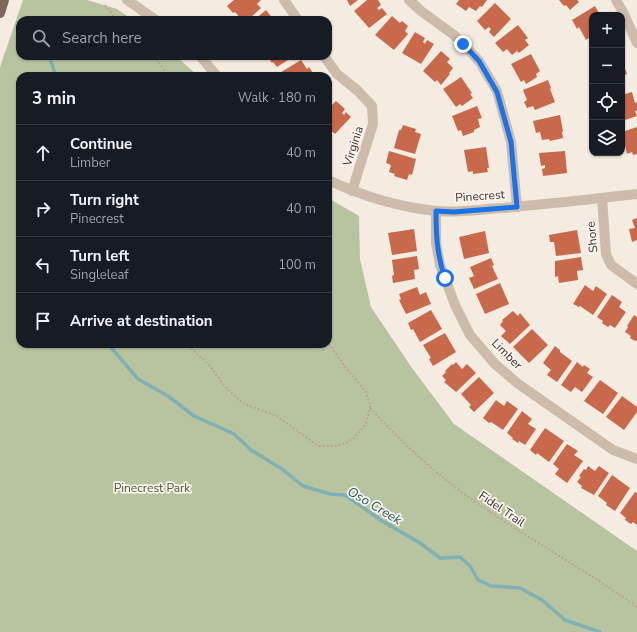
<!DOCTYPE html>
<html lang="en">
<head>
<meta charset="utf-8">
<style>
	:root { --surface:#171b24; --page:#20242c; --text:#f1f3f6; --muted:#9ea1a6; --line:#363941 }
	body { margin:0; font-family:"Nunito Sans",sans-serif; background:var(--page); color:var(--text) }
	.controls { position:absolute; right:12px; top:12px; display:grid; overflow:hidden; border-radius:8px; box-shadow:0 1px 3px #0004 }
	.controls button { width:36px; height:36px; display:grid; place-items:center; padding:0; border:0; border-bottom:1px solid var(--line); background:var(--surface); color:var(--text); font:20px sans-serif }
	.stop { position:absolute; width:12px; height:12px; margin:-9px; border:3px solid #1a73e8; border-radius:50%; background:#fff }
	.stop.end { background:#1a73e8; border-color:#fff; box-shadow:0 1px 4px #0008 }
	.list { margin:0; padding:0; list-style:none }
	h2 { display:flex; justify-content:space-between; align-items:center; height:52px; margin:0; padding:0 16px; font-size:17px }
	h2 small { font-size:13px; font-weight:400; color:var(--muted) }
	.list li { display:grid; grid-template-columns:26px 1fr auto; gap:12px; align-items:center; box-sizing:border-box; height:56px; padding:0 16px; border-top:1px solid var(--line) }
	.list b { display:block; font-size:15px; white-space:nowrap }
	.list p { margin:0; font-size:13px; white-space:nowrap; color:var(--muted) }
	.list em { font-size:13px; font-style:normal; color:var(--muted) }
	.icon { flex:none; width:22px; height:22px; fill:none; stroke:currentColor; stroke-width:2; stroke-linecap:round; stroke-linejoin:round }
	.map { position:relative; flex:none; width:637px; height:632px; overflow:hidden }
	.search { position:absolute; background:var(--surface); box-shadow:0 1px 3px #0004; left:16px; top:16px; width:316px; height:44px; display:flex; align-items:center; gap:10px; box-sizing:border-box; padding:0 14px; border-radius:12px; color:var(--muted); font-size:15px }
	.panel { position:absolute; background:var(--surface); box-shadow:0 1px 3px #0004; left:16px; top:72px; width:316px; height:276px; border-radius:12px }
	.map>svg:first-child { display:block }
	.green { fill:#b8c4a0 }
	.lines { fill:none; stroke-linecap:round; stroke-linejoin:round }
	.stream { stroke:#7fb0b2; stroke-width:3.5 }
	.building { fill:#c8694b }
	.path { stroke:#b9a596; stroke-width:2; stroke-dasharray:2 2; stroke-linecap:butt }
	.minor { stroke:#cdbbac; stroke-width:10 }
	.major { stroke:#7d675c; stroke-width:10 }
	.route { stroke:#1a73e8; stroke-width:5 }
	.labels { text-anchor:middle; stroke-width:3.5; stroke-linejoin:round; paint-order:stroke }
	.street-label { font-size:12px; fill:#3b302b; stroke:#fbf5ee }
	.park-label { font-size:12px; fill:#4a5a2e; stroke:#fbf5ee }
	.water-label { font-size:13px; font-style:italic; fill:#1f5a5e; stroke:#fbf5ee }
</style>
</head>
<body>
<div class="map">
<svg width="637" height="632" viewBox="0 0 637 632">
	<rect width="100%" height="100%" fill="#f4ebe1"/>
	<!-- green -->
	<path class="green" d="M 23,0 L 87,0 L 117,9 L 133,20 L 20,20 L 20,56 L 176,56 L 198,76 L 20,76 L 20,344 L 328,344 L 328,198 L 359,216 L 360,259 L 371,307 L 412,368 L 454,424 L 637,551 L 637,632 L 0,632 L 0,67 Z"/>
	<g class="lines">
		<!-- stream -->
		<g class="stream">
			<path d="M 49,56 L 56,76"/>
			<path d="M 108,344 L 138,379 L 168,396 L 194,416 L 234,434 L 251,450 L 282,469 L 303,486 L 330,494 L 345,495 L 382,521 L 420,543 L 440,558 L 460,557 L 470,566 L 478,580 L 491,586 L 520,588 L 542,600 L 565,620 L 600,632"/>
		</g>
	</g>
	<!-- building -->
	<g class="building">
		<path d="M 234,0 L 261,0 L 257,4 L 261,8 L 248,20 L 242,20 L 235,12 L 233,13 L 227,6 Z"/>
		<path d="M 347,0 L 358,0 L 350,6 Z"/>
		<path d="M 367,0 L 378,0 L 381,5 L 377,8 L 379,10 L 382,8 L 387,14 L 369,28 L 354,11 Z"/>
		<path d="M 459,0 L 487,0 L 482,7 L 480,6 L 476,11 L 469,7 L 466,11 L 456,4 Z"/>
		<path d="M 559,0 L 577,0 L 579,2 L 570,10 L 566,5 L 564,6 Z"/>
		<path d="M 495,3 L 511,19 L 494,37 L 489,32 L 491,29 L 489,27 L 485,30 L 477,21 Z"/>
		<path d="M 595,6 L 600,15 L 592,15 L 592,36 L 586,40 L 579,27 L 577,29 L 572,20 Z"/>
		<path d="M 266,10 L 274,20 L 254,20 Z"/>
		<path d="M 392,16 L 400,23 L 402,21 L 408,26 L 405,31 L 408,34 L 394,50 L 375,35 Z"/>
		<path d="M 518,25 L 528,38 L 525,40 L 529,45 L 519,53 L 517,51 L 512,55 L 507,49 L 503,52 L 495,43 Z"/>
		<path d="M 415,32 L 425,38 L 423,42 L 425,44 L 427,40 L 434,44 L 421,64 L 402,53 Z"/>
		<path d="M 441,51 L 450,59 L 447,62 L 453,68 L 449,73 L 450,74 L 441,85 L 437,80 L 435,82 L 423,71 Z"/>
		<path d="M 531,54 L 540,71 L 536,74 L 537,77 L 526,84 L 524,80 L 521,82 L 511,64 Z"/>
		<path d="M 267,56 L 289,56 L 286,58 L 288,60 L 277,67 L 273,62 L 272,63 Z"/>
		<path d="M 301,60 L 307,69 L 309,67 L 313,73 L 307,76 L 280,76 L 278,74 Z"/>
		<path d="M 622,61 L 627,74 L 622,76 Z"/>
		<path d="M 461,77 L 472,93 L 470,94 L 473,98 L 462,106 L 460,104 L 456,107 L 443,89 Z"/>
		<path d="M 548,80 L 551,88 L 550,89 L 555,102 L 535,110 L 533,106 L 527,108 L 524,102 L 527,100 L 523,90 Z"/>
		<path d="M 632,92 L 635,103 L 637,102 L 637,111 L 635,111 L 637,116 L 622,121 L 622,95 Z"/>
		<path d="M 336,101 L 345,109 L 342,113 L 344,115 L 346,112 L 351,117 L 335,134 L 328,128 L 328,109 Z"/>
		<path d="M 477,106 L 482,118 L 478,119 L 480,127 L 474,130 L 474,132 L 463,136 L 461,130 L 458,131 L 452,116 Z"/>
		<path d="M 560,115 L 563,131 L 562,132 L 563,138 L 550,141 L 549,139 L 542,140 L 540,132 L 536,133 L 533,121 Z"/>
		<path d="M 403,125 L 416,129 L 415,132 L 421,134 L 415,154 L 394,148 L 399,130 L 401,130 Z"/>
		<path d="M 637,127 L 637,154 L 633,155 L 632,152 L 627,154 L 622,132 Z"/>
		<path d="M 486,147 L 489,168 L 487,168 L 488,172 L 473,174 L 473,171 L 468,172 L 464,150 Z"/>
		<path d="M 389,151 L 416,159 L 412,175 L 409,174 L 407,180 L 394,176 L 395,174 L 389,172 L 391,165 L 386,163 Z"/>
		<path d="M 565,151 L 567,173 L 543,176 L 542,169 L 545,168 L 545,165 L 541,166 L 539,153 Z"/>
		<path d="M 637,218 L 637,240 L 632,242 L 629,229 L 635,228 L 632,220 Z"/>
		<path d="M 414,229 L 417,251 L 392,255 L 388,233 Z"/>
		<path d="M 577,230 L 581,253 L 556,256 L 554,242 L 550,242 L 549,235 Z"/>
		<path d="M 485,231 L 489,253 L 464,259 L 459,237 Z"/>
		<path d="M 417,256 L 419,269 L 414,270 L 415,279 L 393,283 L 392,276 L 394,275 L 392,260 Z"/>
		<path d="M 581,257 L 583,270 L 577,271 L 578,280 L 559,283 L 558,276 L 555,277 L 555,261 Z"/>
		<path d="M 491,258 L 494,265 L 492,266 L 498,279 L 474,289 L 469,278 L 474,276 L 470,267 Z"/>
		<path d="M 500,283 L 509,304 L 485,314 L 476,294 Z"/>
		<path d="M 585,285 L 593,291 L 596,286 L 607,294 L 593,315 L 580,306 L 579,307 L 573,304 Z"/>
		<path d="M 417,287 L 420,295 L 426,292 L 431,304 L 406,314 L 399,300 L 401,299 L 399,294 Z"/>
		<path d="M 612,295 L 622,302 L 619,307 L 626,312 L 615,328 L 610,325 L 608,327 L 602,323 L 603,321 L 597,317 Z"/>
		<path d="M 431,310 L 442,329 L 420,342 L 413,329 L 411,330 L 408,323 Z"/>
		<path d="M 513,311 L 518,316 L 520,313 L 530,325 L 510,344 L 501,336 L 506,331 L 500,325 L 503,321 L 502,320 Z"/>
		<path d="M 634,315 L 637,317 L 637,340 L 635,341 L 630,338 L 631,336 L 625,332 L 628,327 L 627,326 Z"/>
		<path d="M 532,329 L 548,345 L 529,363 L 513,347 Z"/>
		<path d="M 445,333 L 456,352 L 433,366 L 429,359 L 431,358 L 423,345 Z"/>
		<path d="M 555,346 L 560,350 L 560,352 L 572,361 L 557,382 L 547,375 L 551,370 L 543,363 Z"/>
		<path d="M 456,362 L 462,369 L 467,364 L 476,373 L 456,392 L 444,382 L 446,380 L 442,376 L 446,372 L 445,371 L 452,364 L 453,365 Z"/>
		<path d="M 577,362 L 583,367 L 584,365 L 590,369 L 587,373 L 593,377 L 582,392 L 575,387 L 571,392 L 561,385 Z"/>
		<path d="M 479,377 L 494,393 L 474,412 L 469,407 L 471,405 L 461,394 Z"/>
		<path d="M 600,380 L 618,393 L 603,414 L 584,401 Z"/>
		<path d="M 622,396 L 637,407 L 637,412 L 624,430 L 606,417 Z"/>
		<path d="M 496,400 L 504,406 L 507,401 L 518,409 L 503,430 L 491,422 L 489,423 L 483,418 Z"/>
		<path d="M 522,411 L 532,419 L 528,424 L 536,429 L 525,445 L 519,441 L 518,443 L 512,439 L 513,438 L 507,433 Z"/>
		<path d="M 545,428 L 564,441 L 549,462 L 537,453 L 536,455 L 530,450 Z"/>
		<path d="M 567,444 L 578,451 L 574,455 L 583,461 L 567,483 L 555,474 L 559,469 L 553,464 Z"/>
		<path d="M 588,466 L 595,471 L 599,466 L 609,473 L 594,495 L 581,488 L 582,486 L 577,482 L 581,477 L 579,476 L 584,469 L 586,470 Z"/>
		<path d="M 612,475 L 630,488 L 615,511 L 606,505 L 607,503 L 598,496 Z"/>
		<path d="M 635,492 L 637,493 L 637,525 L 633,522 L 631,524 L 625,520 L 626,518 L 620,513 Z"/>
	</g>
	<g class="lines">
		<!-- path -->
		<g class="path">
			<path d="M 105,5 L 117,20"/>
			<path d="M 154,56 L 169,76"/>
			<path d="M 184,344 L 192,349 L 210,366 L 226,388 L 244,404 L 277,416 L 318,446 L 336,446 L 346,443 L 355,437 L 361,430 L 366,423 L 370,408 L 370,404 L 366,392 L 343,364 L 328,342"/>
			<path d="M 370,408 C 402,442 435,474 474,501 C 527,538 584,569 637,607"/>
		</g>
		<!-- minor -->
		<g class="minor">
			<path d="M 127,0 L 156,20"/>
			<path d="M 284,0 L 298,20"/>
			<path d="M 409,0 L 421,11 L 454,35 L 479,61 L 497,91 L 511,142 L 517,207"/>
			<path d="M 616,0 L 623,12 L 637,43"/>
			<path d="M 200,56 L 217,76"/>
			<path d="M 324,56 L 337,74 L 358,91 L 372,106 L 373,124 L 352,191"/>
			<path d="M 328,180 C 362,196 399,207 436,211 C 459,213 481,209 503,208 C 548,204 593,199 637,194"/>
			<path d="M 602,198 L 606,254 L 611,265 L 637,284"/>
			<path d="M 436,211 L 436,243 L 440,265 L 455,305 L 470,335 L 495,364 L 517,383 L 613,450 L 637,459"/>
		</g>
		<!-- major -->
		<path class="major" d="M 0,13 L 4,0"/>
	</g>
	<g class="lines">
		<!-- route -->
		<path class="route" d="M 445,278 C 437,256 436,234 436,211 L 454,212 L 517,207 L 511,142 L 497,92 L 479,61 L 463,44"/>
	</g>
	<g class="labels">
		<!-- street labels -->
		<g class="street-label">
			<text transform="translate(353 146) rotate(-72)" y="4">Virginia</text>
			<text transform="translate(480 196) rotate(-4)" y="4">Pinecrest</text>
			<text transform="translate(592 237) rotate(-96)" y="4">Shore</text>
			<text transform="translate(507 354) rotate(45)" y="4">Limber</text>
			<text transform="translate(502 509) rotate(34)" y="4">Fidel Trail</text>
		</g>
		<!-- park labels -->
		<g class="park-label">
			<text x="152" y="492">Pinecrest Park</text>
		</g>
		<!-- water labels -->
		<g class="water-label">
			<text transform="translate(375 505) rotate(31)" y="5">Oso Creek</text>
		</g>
	</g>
</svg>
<div class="controls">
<button>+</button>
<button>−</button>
<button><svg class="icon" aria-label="locate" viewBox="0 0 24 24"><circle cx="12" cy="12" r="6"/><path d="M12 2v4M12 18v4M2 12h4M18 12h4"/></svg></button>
<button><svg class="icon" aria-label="layers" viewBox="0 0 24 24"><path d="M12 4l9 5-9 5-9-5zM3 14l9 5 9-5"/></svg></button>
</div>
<div class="stop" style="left:445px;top:278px"></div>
<div class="stop end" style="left:463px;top:44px"></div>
<div class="search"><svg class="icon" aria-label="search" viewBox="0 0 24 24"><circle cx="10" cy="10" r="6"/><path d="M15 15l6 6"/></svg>Search here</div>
<section class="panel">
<h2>3 min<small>Walk · 180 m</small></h2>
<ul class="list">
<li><svg class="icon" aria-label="ahead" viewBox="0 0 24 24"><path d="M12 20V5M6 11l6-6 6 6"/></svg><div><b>Continue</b><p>Limber</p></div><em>40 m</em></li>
<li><svg class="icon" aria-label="right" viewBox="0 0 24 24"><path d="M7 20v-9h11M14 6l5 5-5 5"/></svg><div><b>Turn right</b><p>Pinecrest</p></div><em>40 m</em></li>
<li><svg class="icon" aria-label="left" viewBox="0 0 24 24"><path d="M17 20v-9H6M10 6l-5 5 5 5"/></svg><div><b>Turn left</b><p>Singleleaf</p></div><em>100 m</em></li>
<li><svg class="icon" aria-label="arrive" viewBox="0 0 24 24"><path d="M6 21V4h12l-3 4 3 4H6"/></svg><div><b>Arrive at destination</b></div></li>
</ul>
</section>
</div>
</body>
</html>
